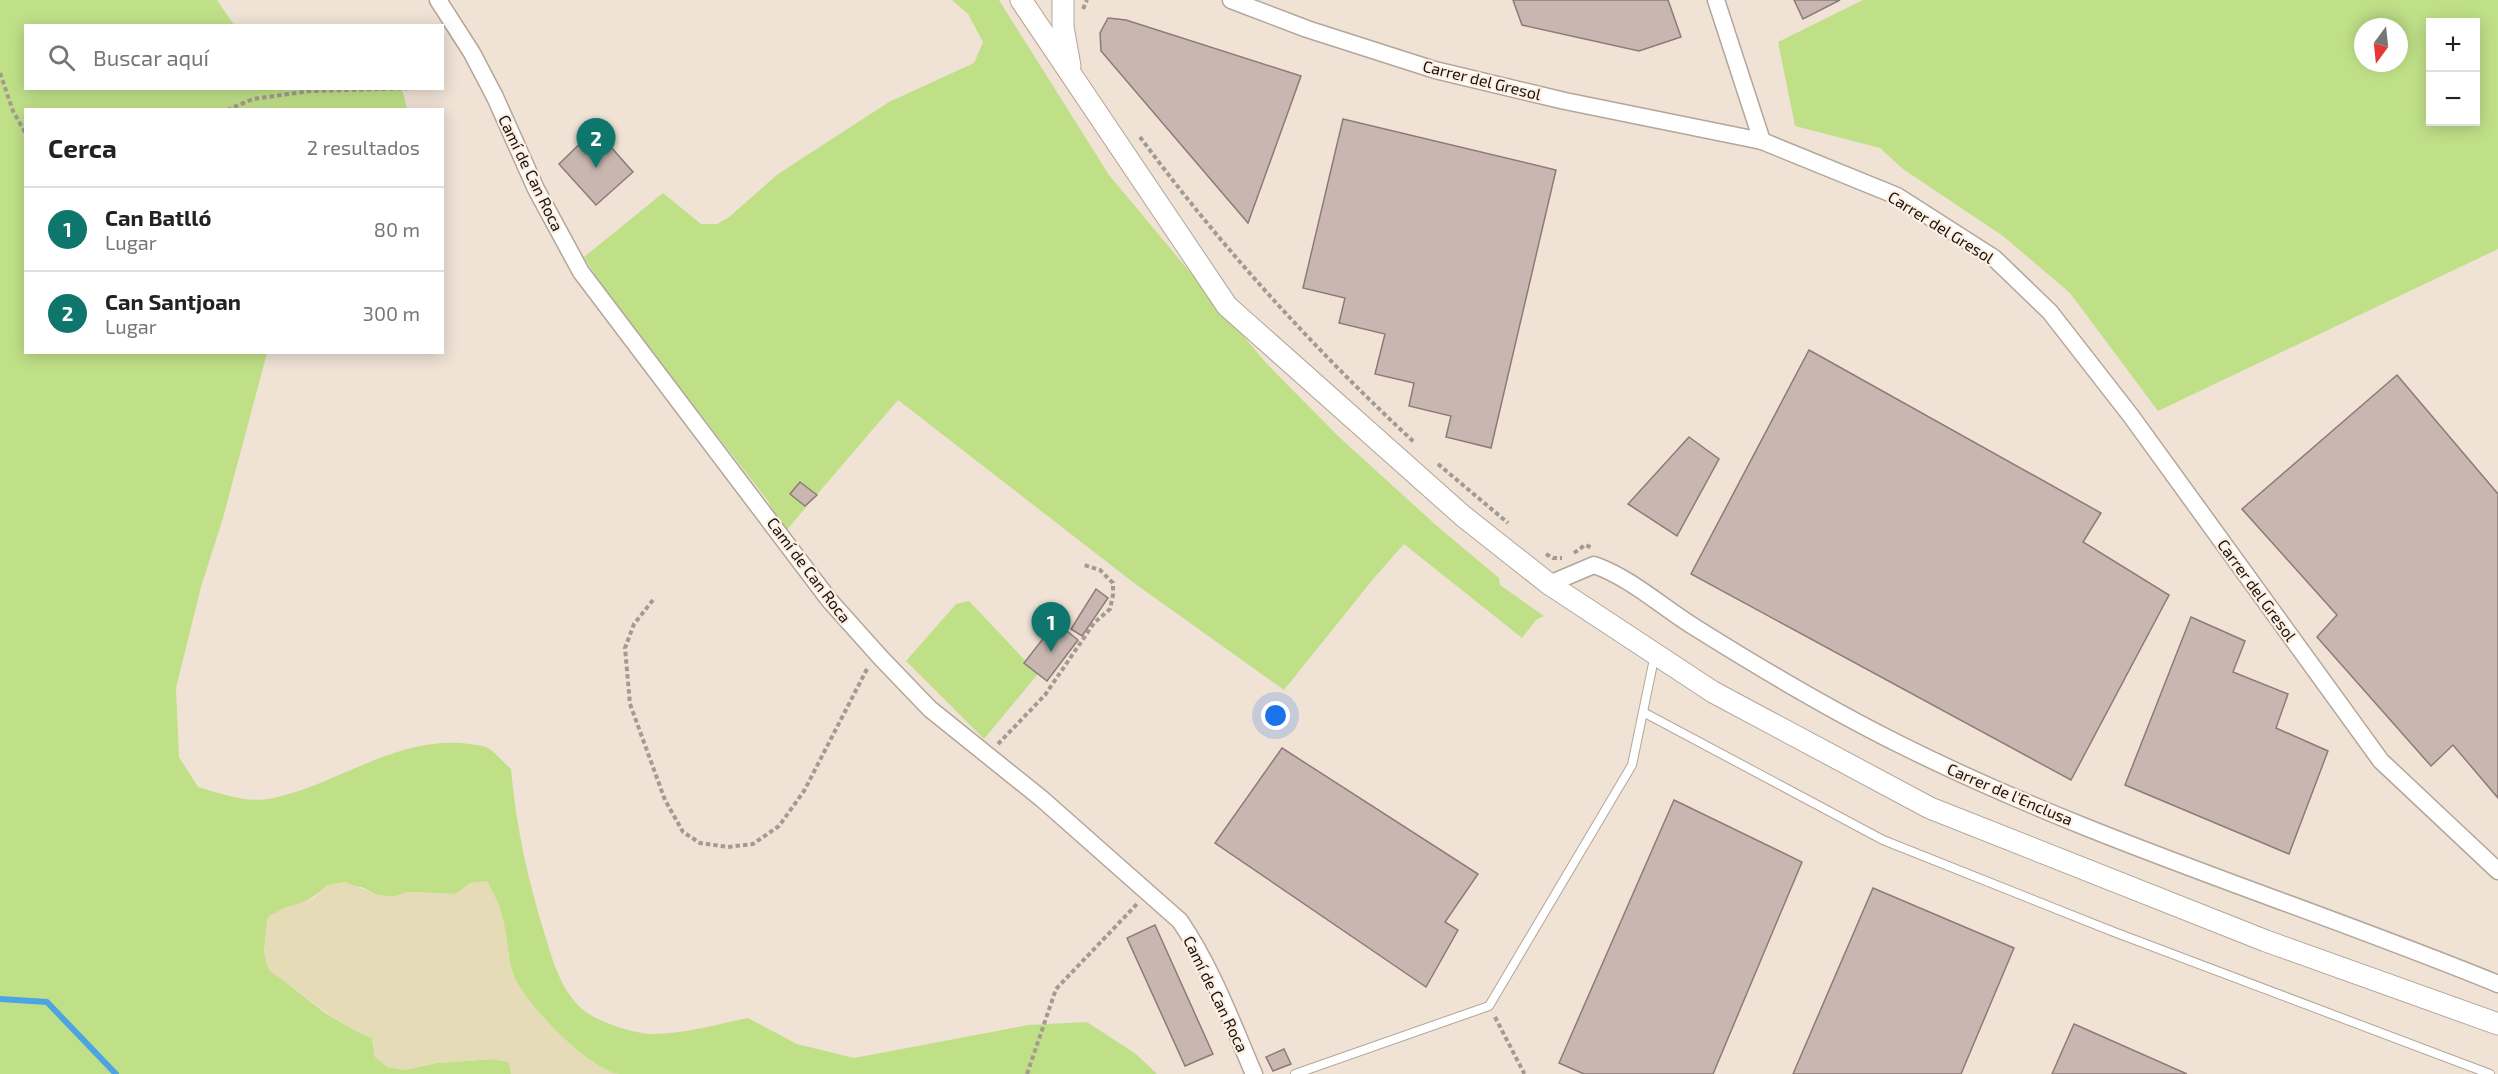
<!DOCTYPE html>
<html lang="es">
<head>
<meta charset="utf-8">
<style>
	:root { --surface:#fff; --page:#f6f6f6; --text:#222; --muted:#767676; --line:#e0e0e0; --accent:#0f766e }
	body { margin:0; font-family:"Exo 2",sans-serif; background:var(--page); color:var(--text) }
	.controls { position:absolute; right:18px; top:18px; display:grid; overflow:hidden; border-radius:0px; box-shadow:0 3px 15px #0003 }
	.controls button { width:54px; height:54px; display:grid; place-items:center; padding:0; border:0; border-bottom:2px solid var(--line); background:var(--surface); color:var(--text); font:30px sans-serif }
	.compass { position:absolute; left:2354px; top:18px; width:54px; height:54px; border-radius:50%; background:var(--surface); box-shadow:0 3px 15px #0003; rotate:195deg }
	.you { position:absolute; left:1276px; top:716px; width:21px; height:21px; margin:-15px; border:4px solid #fff; border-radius:50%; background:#1a73e8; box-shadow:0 0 0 9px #1a73e833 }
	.badge { display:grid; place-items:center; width:39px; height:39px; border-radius:50%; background:var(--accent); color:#fff; font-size:20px; font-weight:700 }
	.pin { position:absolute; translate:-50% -50px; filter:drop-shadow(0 2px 3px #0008) }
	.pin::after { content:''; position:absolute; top:32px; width:21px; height:18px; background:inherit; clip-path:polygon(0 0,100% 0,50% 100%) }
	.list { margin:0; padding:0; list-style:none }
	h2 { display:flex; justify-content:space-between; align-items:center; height:78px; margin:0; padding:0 24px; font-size:26px }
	h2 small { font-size:20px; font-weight:400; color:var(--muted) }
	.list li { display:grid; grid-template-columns:39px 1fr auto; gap:18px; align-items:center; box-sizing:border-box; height:84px; padding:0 24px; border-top:2px solid var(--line) }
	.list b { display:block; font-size:22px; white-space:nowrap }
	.list p { margin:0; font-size:20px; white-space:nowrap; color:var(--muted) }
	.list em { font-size:20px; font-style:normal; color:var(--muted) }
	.icon { flex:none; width:33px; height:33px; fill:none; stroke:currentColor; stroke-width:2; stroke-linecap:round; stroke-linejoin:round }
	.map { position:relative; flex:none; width:2498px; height:1074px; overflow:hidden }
	.search { position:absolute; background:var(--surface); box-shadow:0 3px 15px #0003; left:24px; top:24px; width:420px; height:66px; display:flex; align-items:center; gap:15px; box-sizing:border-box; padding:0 21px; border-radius:0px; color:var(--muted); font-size:22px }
	.panel { position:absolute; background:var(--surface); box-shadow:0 3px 15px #0003; left:24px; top:108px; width:420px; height:246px; border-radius:0px }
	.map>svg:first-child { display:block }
	.green { fill:#c0e088; fill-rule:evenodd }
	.sand { fill:#e5dbb6 }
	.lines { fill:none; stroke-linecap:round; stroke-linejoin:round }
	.stream { stroke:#4ca5e2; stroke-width:6 }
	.building { fill:#c9b6b1; stroke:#8d7b77; stroke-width:1.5 }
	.service-casing { stroke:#b3a69a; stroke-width:10 }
	.minor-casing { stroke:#b3a69a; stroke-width:19 }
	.tertiary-casing { stroke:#b3a69a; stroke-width:23 }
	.path { stroke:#a59a90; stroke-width:4; stroke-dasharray:4.5 3; stroke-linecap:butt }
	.service { stroke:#fff; stroke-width:8 }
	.minor { stroke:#fff; stroke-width:16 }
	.tertiary { stroke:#fff; stroke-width:21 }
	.labels { text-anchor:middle; stroke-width:4.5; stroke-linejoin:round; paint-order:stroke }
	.street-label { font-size:16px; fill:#18130f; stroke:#fdefe2 }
</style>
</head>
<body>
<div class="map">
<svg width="2498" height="1074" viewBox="0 0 2498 1074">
	<rect width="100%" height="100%" fill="#f0e2d5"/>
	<!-- green -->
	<g class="green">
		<path d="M 0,0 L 217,0 L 234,25 L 26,26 L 26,88 L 402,89 L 407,109 L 26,110 L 26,352 L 267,353 L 223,518 L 201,587 L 176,688 L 179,757 L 198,787 C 222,794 248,804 274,798 C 341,783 399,734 470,744 C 475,745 483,745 488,748 C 496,753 504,763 511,769 C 516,826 528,881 545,935 C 553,961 560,988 581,1008 C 594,1021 634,1034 653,1034 C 685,1034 717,1024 748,1018 L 797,1044 L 854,1058 L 1028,1025 L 1087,1022 L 1136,1054 L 1157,1074 L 612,1074 C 577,1055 535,1016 516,981 C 508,965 509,948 505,931 C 503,922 477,893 470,883 L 456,894 L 408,892 L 393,897 L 377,895 L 362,887 L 327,885 C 310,904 290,905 268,917 L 264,953 L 283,980 L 325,1013 L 356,1031 L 372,1038 L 375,1057 L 404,1070 L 437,1063 L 492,1059 L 509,1062 L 511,1074 L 0,1074 Z"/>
		<path d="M 952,0 L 999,0 L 1109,175 L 1266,363 L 1339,437 L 1437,526 L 1499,578 L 1500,585 L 1544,616 L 1536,620 L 1522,638 L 1404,544 L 1374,578 L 1284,690 L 1134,583 L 898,400 L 784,533 L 768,501 L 606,293 L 584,257 L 663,193 L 701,224 L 717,224 L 728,218 L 778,174 L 889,102 L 974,63 L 983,42 L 968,14 Z"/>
		<path d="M 1863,0 L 2498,0 L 2498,249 L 2158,411 L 2070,293 L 2003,236 L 1903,169 L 1880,148 L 1795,126 L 1778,42 ZM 2476,22 L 2476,122 L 2430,122 L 2430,22 ZM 2363,27 L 2399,27 L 2399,63 L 2363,63 Z"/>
		<path d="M 969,601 L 1038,674 L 984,739 L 906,661 L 956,604 Z"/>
	</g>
	<!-- sand -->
	<path class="sand" d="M 487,881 C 493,892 499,903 502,915 C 508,936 506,957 515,978 C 527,1005 592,1073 621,1074 L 511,1074 L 509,1062 L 492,1059 L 437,1063 L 404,1070 L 387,1067 L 375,1057 L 372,1038 C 340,1025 314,1003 286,982 C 280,977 271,974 268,968 C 262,951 265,934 268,917 L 284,908 L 315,898 L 327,885 L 345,882 L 377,895 L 393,897 L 408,892 L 456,894 L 470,883 Z"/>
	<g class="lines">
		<!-- stream -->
		<path class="stream" d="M 0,999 L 47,1002 L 116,1074"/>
	</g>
	<!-- building -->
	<g class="building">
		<path d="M 1513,0 L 1668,0 L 1681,37 L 1639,51 L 1522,25 Z"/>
		<path d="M 1794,0 L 1840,0 L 1803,19 Z"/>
		<path d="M 1108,18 L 1126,20 L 1301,76 L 1248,223 L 1101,51 L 1100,33 Z"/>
		<path d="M 1343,119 L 1556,170 L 1491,448 L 1446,437 L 1451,416 L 1409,406 L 1414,383 L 1375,374 L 1385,334 L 1339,323 L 1345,298 L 1303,288 Z"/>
		<path d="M 595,129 L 633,172 L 596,205 L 559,164 Z"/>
		<path d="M 1809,350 L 2101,513 L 2083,542 L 2169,595 L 2071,780 L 1691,574 Z"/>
		<path d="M 2397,375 L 2498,494 L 2498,798 L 2453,745 L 2431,766 L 2317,637 L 2337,615 L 2242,509 Z"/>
		<path d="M 1689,437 L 1719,459 L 1677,536 L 1628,504 Z"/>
		<path d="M 800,482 L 817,495 L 805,506 L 790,494 Z"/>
		<path d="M 1096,589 L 1108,598 L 1082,636 L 1071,629 Z"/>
		<path d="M 2191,617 L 2245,641 L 2233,672 L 2288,694 L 2276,728 L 2328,751 L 2289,854 L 2125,785 Z"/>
		<path d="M 1056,622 L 1078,640 L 1047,681 L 1024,663 Z"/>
		<path d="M 1282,748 L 1478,874 L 1445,922 L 1458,930 L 1426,987 L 1215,843 Z"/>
		<path d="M 1674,800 L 1802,862 L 1713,1074 L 1584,1074 L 1559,1063 Z"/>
		<path d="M 1873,888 L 2014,948 L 1961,1074 L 1793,1074 Z"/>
		<path d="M 1155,925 L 1213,1054 L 1185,1066 L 1127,938 Z"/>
		<path d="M 2074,1024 L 2187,1074 L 2052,1074 Z"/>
		<path d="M 1284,1049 L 1291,1064 L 1273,1071 L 1266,1057 Z"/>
	</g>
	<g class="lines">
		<!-- service casing -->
		<g class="service-casing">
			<g id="service">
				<path d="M 1643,712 L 1883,840 L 2114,932 L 2490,1074"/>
				<path d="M 1295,1074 L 1489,1006 L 1632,765 L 1655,654"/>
			</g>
		</g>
		<!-- minor casing -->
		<g class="minor-casing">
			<g id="minor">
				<path d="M 438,0 L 472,53 L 495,97 L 536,189 L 581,272 L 830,601 L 881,658 L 930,709 L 1042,799 L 1180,921 C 1212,968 1232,1023 1254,1074"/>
				<path d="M 1231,0 L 1307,29 L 1435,70 L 1565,101 L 1762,141 L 1897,196 L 1994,258 L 2050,312 L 2131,416 L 2381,761 L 2498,871"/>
				<path d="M 1716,0 L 1762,141"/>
				<path d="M 1549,584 L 1594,565 C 1631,578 1662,607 1696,628 C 1763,670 1830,710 1901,745 C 2093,841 2300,903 2498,984"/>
			</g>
		</g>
		<!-- tertiary casing -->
		<g class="tertiary-casing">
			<g id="tertiary">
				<path d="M 1021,0 L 1227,306 L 1463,516 L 1549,584 L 1713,692 L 1930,808 L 2266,941 L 2498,1024"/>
				<path d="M 1063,0 L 1063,27 L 1070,66"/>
			</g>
		</g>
		<!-- path -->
		<g class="path">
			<path d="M 1083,9 L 1087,0"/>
			<path d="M 0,73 L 13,111 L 26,134"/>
			<path d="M 227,110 L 253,99 L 310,91 L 419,88"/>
			<path d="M 1140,137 C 1222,248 1314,349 1415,443"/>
			<path d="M 1438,464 L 1508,523"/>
			<path d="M 1574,553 L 1585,545 L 1593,548"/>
			<path d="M 1546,554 L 1553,558 L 1562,558"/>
			<path d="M 653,600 L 634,624 L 625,648 L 630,704 L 665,800 L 683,832 L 700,843 L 728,847 L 753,844 L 779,826 L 804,791 L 868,667"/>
			<path d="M 998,744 L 1045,695 L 1094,623 L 1110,609 L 1113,595 L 1113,583 L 1100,570 L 1084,565"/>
			<path d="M 1495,1017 L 1524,1073 L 1527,1074"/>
			<path d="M 1027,1074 L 1056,989 L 1137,904"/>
		</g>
		<!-- service -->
		<use href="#service" class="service"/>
		<!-- minor -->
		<use href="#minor" class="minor"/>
		<!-- tertiary -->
		<use href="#tertiary" class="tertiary"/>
	</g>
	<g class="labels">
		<!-- street labels -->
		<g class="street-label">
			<text transform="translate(1482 80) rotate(14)" y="6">Carrer del Gresol</text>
			<text transform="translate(531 173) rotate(64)" y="6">Camí de Can Roca</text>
			<text transform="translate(1941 227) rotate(32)" y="6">Carrer del Gresol</text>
			<text transform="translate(809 570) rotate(53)" y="6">Camí de Can Roca</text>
			<text transform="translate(2257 590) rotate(54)" y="6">Carrer del Gresol</text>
			<text transform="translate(2010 794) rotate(23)" y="6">Carrer de l'Enclusa</text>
			<text transform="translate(1216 994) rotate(64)" y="6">Camí de Can Roca</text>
		</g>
	</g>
</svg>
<div class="controls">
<button>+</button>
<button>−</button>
</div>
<svg class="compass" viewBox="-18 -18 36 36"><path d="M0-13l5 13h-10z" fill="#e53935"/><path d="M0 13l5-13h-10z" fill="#767676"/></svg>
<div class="you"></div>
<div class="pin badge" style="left:1051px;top:652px">1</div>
<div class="pin badge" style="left:596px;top:168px">2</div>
<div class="search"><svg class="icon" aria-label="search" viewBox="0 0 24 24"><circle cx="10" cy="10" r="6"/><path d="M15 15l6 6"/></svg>Buscar aquí</div>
<section class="panel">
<h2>Cerca<small>2 resultados</small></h2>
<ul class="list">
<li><span class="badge">1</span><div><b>Can Batlló</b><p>Lugar</p></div><em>80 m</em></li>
<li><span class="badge">2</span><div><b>Can Santjoan</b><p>Lugar</p></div><em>300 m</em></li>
</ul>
</section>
</div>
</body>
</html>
